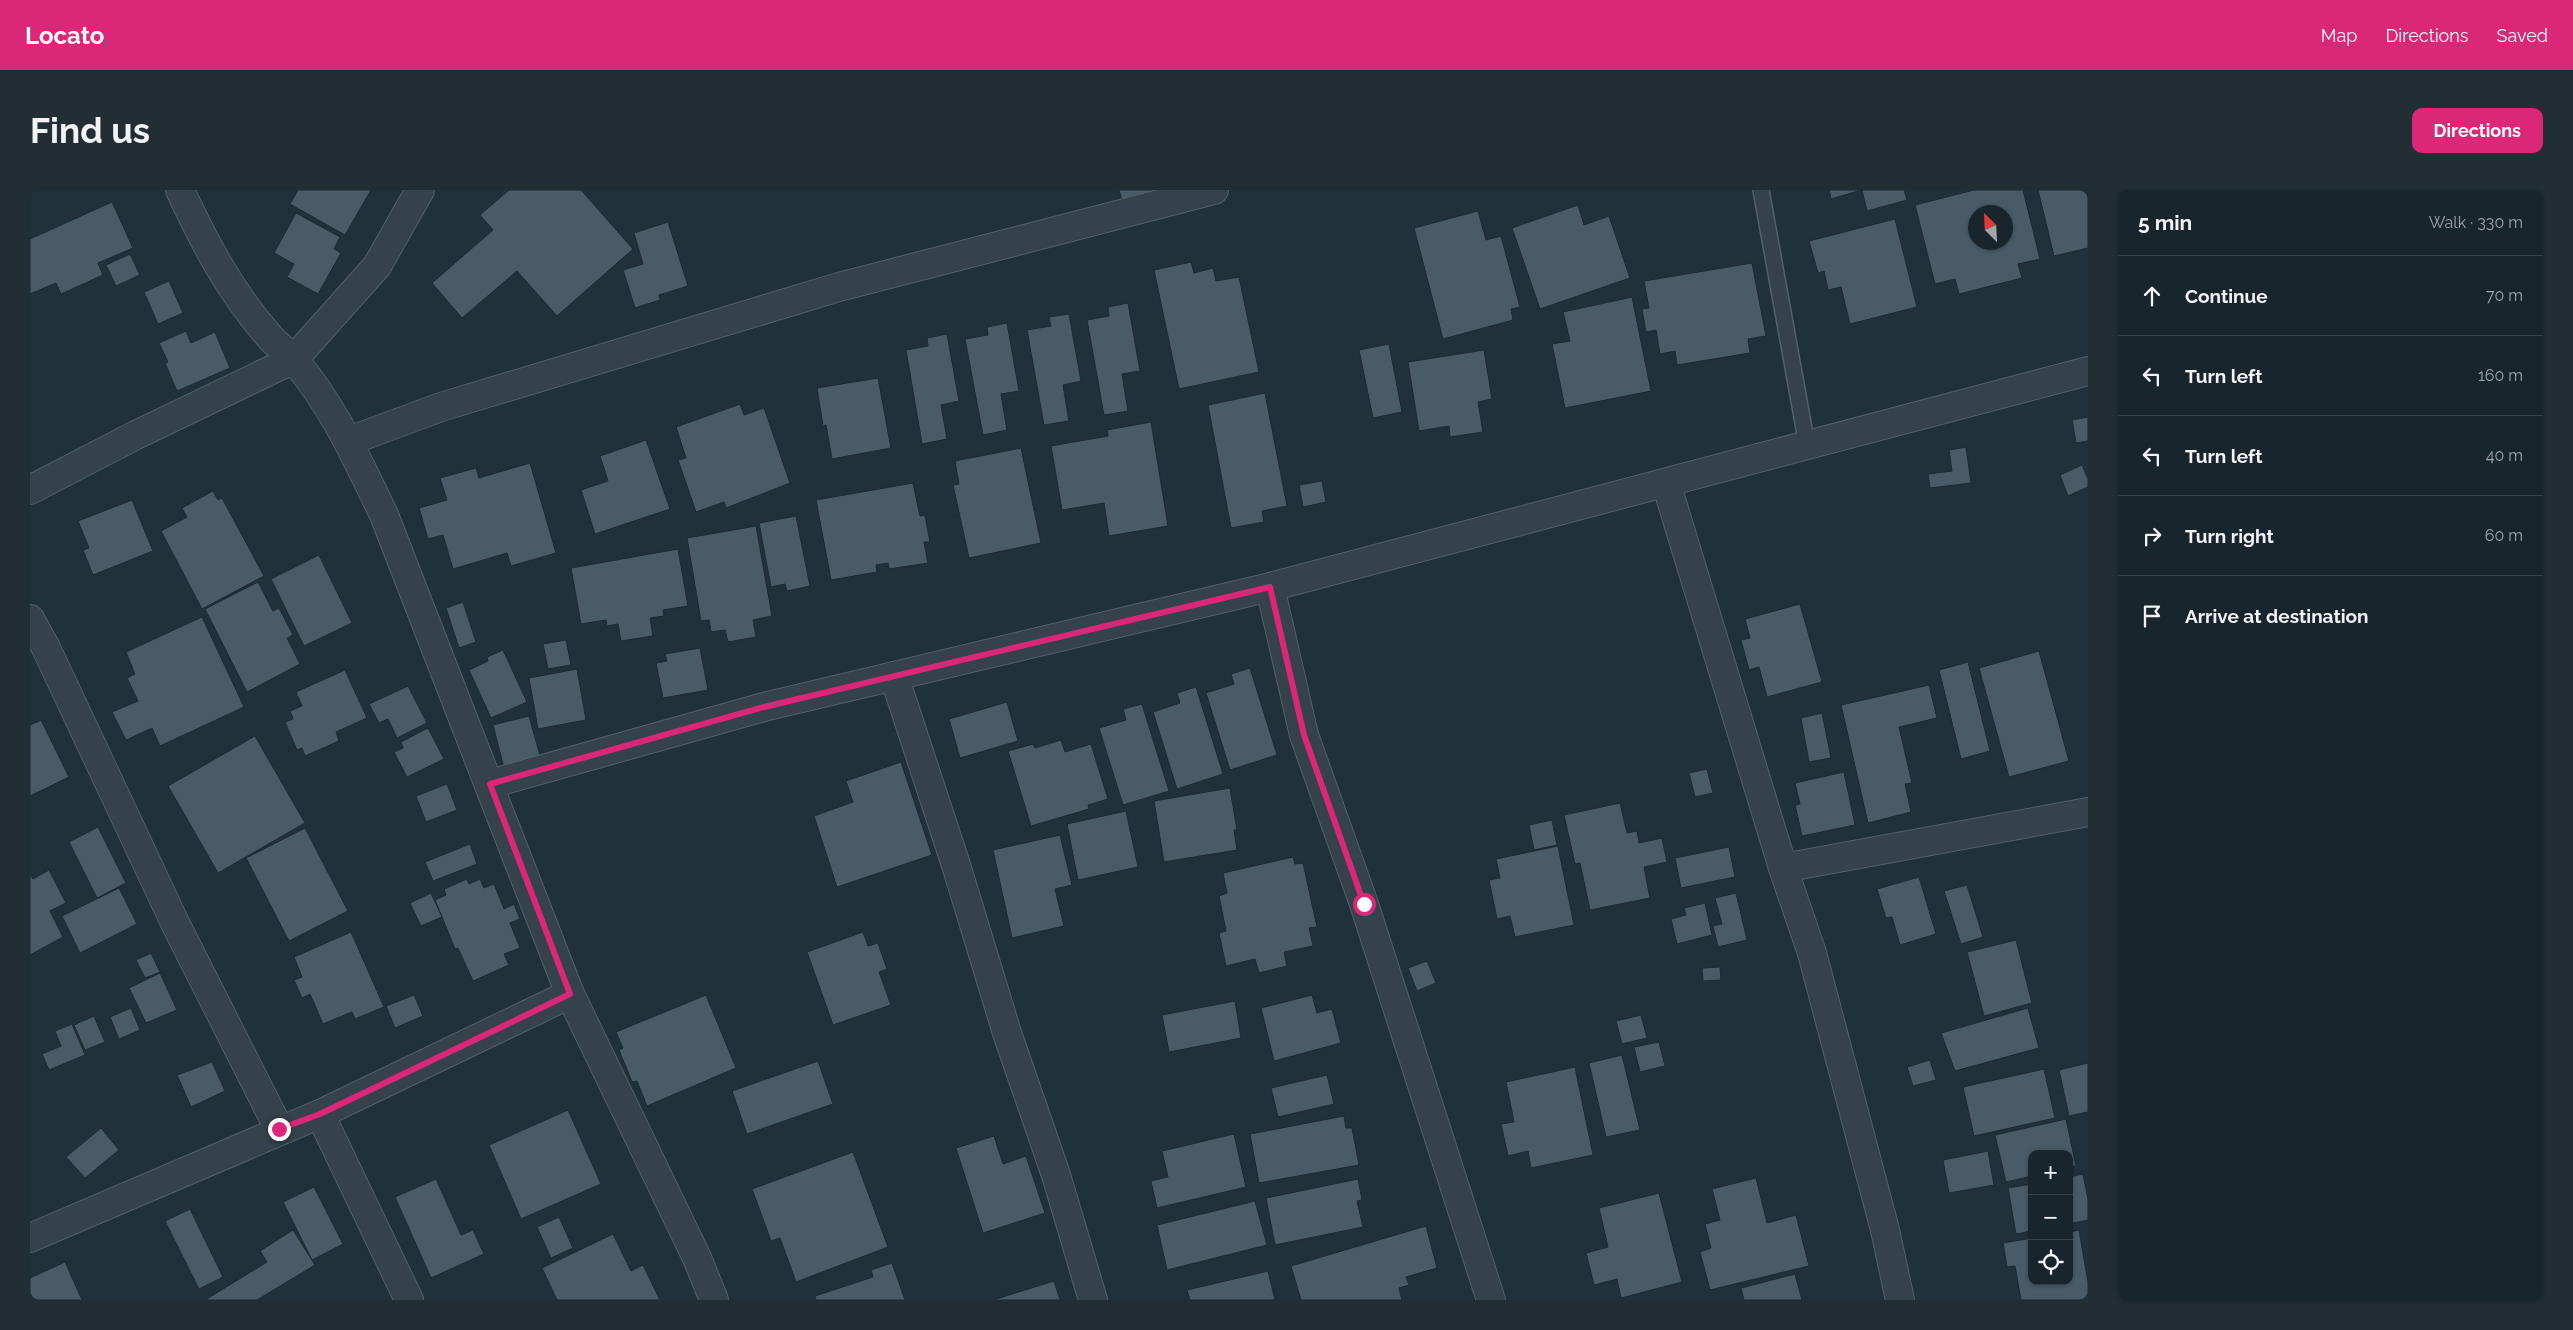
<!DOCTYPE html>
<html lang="en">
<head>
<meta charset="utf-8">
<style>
	:root { --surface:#19252c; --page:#222d34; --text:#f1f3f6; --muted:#9fa5a9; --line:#374248; --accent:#db2777 }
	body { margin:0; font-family:Raleway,sans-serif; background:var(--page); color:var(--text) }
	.controls { position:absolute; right:15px; bottom:15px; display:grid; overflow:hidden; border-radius:10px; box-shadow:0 1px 4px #0004 }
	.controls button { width:45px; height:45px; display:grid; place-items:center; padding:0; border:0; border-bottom:1px solid var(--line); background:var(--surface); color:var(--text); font:25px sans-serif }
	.compass { position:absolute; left:1938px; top:15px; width:45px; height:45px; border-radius:50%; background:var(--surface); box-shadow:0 1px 4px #0004; rotate:336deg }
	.stop { position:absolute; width:15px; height:15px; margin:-11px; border:4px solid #db2777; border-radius:50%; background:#fff }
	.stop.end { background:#db2777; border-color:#fff; box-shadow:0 1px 5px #0008 }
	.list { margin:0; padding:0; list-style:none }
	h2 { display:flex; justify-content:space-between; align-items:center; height:65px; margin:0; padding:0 20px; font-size:21px }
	h2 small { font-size:16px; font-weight:400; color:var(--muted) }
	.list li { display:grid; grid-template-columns:32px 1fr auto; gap:15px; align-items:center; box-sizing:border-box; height:80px; padding:0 20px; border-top:1px solid var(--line) }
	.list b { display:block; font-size:19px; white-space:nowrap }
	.list em { font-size:16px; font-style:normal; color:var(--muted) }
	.icon { flex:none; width:28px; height:28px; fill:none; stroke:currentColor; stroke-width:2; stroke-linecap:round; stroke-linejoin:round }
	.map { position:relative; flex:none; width:2058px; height:1110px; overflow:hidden; border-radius:10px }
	header { display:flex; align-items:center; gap:30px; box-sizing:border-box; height:70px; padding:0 25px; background:var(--accent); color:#fff }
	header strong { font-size:24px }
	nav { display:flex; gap:28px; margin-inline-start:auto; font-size:18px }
	.intro { display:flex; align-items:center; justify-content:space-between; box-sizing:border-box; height:120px; padding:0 30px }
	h1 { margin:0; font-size:35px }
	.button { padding:12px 22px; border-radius:10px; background:var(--accent); color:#fff; font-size:18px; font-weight:700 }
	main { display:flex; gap:30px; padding:0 30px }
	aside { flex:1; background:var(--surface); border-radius:10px; box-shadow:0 1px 4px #0004 }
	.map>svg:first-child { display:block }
	.building { fill:#485b67; stroke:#1c2932; fill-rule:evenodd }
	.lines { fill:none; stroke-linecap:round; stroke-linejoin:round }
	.lane-casing { stroke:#526069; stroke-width:18 }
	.street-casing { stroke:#526069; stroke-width:30 }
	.lane { stroke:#35424b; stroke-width:15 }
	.street { stroke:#35424b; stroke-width:28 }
	.route { stroke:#db2777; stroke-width:6 }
</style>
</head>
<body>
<header>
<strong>Locato</strong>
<nav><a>Map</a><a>Directions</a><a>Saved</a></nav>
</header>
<div class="intro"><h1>Find us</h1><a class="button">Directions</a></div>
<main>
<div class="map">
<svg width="2058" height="1110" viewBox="0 0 2058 1110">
	<rect width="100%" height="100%" fill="#21313b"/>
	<!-- building -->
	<g class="building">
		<path d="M 268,0 L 341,0 L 315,45 L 260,14 Z"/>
		<path d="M 479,0 L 551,0 L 603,59 L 527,126 L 487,81 L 432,128 L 402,93 L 463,40 L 450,25 Z"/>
		<path d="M 1089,0 L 1139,0 L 1093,14 Z"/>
		<path d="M 1799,0 L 1832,0 L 1801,9 Z"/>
		<path d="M 1832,0 L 1874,0 L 1877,10 L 1837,21 Z"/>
		<path d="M 1944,0 L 1993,0 L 2010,69 L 1988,74 L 1992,88 L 1929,104 L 1925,89 L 1905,94 L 1885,15 ZM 1946,22 L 1976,22 L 1976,52 L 1946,52 Z"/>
		<path d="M 2008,0 L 2058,0 L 2058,58 L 2024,66 Z"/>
		<path d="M 82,12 L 103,58 L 68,73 L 73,85 L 31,104 L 26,93 L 0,104 L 0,49 Z"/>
		<path d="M 1548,15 L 1554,35 L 1579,26 L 1600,88 L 1510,119 L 1482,38 Z"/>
		<path d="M 1448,21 L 1456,50 L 1471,46 L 1490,117 L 1481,119 L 1483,130 L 1413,149 L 1384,38 Z"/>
		<path d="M 266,23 L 310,47 L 304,59 L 311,63 L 288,104 L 257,87 L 264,74 L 244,63 Z"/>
		<path d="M 1865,29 L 1887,117 L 1820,134 L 1811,97 L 1798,100 L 1794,81 L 1788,83 L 1779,51 Z"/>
		<path d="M 638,32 L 658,96 L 629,105 L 630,110 L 605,118 L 593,80 L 613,74 L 604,43 Z"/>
		<path d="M 100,64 L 110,85 L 86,96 L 76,75 Z"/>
		<path d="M 1161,72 L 1164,83 L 1183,78 L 1186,91 L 1209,87 L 1229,182 L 1149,199 L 1124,80 Z"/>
		<path d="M 1722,73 L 1736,146 L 1718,149 L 1720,163 L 1647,175 L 1645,161 L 1630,164 L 1626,140 L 1616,142 L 1612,119 L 1619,118 L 1614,91 Z"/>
		<path d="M 139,91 L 153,123 L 128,134 L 114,102 Z"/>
		<path d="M 1602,107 L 1621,201 L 1535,218 L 1522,154 L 1540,151 L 1533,122 Z"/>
		<path d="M 1098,113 L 1110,181 L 1092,184 L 1098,221 L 1074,225 L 1057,130 L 1079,126 L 1078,117 Z"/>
		<path d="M 1039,124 L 1051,191 L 1033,195 L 1039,231 L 1014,235 L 997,140 L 1021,136 L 1019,127 Z"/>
		<path d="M 977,133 L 989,201 L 971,204 L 977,240 L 953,245 L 935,149 L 958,145 L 957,137 Z"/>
		<path d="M 156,141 L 161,153 L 185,142 L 200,178 L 147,201 L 135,173 L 138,172 L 129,153 Z"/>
		<path d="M 917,144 L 929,211 L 911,215 L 917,249 L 892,254 L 876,160 L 898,156 L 897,148 Z"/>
		<path d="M 1359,154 L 1372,222 L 1343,228 L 1329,160 Z"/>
		<path d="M 1454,160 L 1462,209 L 1448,212 L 1453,242 L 1420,247 L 1419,236 L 1389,241 L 1378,172 Z"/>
		<path d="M 848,188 L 861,258 L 802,269 L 796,235 L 793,236 L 787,198 Z"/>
		<path d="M 1235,203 L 1257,316 L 1232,321 L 1234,332 L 1201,338 L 1178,215 Z"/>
		<path d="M 710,214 L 714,225 L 734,218 L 760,293 L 696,318 L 694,312 L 666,322 L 648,270 L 656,268 L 646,237 Z"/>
		<path d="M 2058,227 L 2058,251 L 2046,253 L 2042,230 Z"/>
		<path d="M 1121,232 L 1138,336 L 1079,346 L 1074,313 L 1032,320 L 1021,256 L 1078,246 L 1077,240 Z"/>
		<path d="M 616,250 L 640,319 L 565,344 L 551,300 L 578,291 L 570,266 Z"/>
		<path d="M 1936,257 L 1941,293 L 1900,298 L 1898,284 L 1922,281 L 1919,260 Z"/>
		<path d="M 991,258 L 1011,353 L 939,368 L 923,295 L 929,294 L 925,271 Z"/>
		<path d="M 500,273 L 526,363 L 481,376 L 477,363 L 423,379 L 413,345 L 398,349 L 389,318 L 417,310 L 410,288 L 446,278 L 449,288 Z"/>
		<path d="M 2052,275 L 2058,289 L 2058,297 L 2038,306 L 2030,285 Z"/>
		<path d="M 1292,291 L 1296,312 L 1273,317 L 1269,295 Z"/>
		<path d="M 883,293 L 890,326 L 895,325 L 900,352 L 894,352 L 898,373 L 859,379 L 858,373 L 846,375 L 847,382 L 801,390 L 786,310 Z"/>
		<path d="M 183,301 L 188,310 L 192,308 L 234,386 L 172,419 L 131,341 L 157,327 L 152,318 Z"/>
		<path d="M 102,310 L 123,361 L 63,385 L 53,360 L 59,358 L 48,331 Z"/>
		<path d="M 766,326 L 780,396 L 757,401 L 755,394 L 741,397 L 729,333 Z"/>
		<path d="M 726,336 L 742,426 L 723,430 L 726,447 L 698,452 L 695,440 L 681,442 L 679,430 L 671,431 L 657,348 Z"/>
		<path d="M 648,359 L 658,416 L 633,420 L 634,426 L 620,428 L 623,446 L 591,451 L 588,434 L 577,436 L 576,430 L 551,434 L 541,378 Z"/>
		<path d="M 289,365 L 322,433 L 274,456 L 241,389 Z"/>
		<path d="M 228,392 L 243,421 L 249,418 L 263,445 L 257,448 L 270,474 L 217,502 L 175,419 Z"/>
		<path d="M 433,412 L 446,452 L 429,458 L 416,418 Z"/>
		<path d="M 1770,414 L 1792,492 L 1737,507 L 1729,477 L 1719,480 L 1711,450 L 1720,448 L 1715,429 Z"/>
		<path d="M 172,427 L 214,517 L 130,556 L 122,538 L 96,550 L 82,522 L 108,511 L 97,488 L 105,484 L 96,462 Z"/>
		<path d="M 536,450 L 541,475 L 518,479 L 513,454 Z"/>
		<path d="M 670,458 L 678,500 L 633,508 L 626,473 L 637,471 L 635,464 Z"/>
		<path d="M 473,460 L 497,512 L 461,528 L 439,480 L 458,471 L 457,467 Z"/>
		<path d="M 2009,461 L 2039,571 L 1979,587 L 1949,478 Z"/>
		<path d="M 1938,472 L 1960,561 L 1931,569 L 1909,480 Z"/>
		<path d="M 1220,478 L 1247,565 L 1200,580 L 1176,503 L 1204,494 L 1201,484 Z"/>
		<path d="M 547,479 L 556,530 L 508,539 L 499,488 Z"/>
		<path d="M 315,480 L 337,528 L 306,542 L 309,551 L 275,566 L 272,558 L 267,560 L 255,532 L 263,529 L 260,521 L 272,516 L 266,502 Z"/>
		<path d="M 1899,495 L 1907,528 L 1869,537 L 1882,593 L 1875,594 L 1881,622 L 1838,633 L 1811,515 Z"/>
		<path d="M 378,496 L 397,533 L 367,548 L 358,529 L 349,533 L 339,514 Z"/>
		<path d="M 1166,497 L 1193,584 L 1147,599 L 1123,522 L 1150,513 L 1147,503 Z"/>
		<path d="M 977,512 L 988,551 L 930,568 L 919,529 Z"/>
		<path d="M 1112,514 L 1139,601 L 1093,615 L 1069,538 L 1096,530 L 1093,519 Z"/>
		<path d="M 1792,523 L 1801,568 L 1779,572 L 1771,528 Z"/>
		<path d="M 499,526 L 511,569 L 474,578 L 463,535 Z"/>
		<path d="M 11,530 L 39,587 L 0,606 L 0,535 Z"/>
		<path d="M 398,538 L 414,569 L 377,587 L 364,562 L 373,558 L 371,552 Z"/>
		<path d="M 225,546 L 275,633 L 188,683 L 138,596 Z"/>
		<path d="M 1031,550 L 1035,562 L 1061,554 L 1078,609 L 1058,615 L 1059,619 L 1001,636 L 978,561 L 1003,554 L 1005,558 Z"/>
		<path d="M 871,572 L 902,665 L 807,697 L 784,626 L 823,612 L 816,591 Z"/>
		<path d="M 1677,579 L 1683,603 L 1665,607 L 1659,583 Z"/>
		<path d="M 1814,582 L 1825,635 L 1772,646 L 1765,615 L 1770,614 L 1765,593 Z"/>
		<path d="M 417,594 L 427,620 L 396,632 L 386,606 Z"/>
		<path d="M 1200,598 L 1207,640 L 1204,640 L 1207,660 L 1134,672 L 1124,611 Z"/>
		<path d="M 1590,613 L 1597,643 L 1607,641 L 1609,653 L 1632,648 L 1637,672 L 1614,677 L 1620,708 L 1560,720 L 1550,673 L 1545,674 L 1534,625 Z"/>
		<path d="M 1096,621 L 1108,677 L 1048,690 L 1037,634 Z"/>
		<path d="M 1522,630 L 1527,655 L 1504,660 L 1499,635 Z"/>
		<path d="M 68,637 L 96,693 L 67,708 L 39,652 Z"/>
		<path d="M 275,638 L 318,721 L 259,751 L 216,668 Z"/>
		<path d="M 1030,645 L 1042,695 L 1025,699 L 1034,736 L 982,748 L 963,660 Z"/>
		<path d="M 440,654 L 447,674 L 403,691 L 395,672 Z"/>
		<path d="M 1528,656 L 1544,735 L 1485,747 L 1480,726 L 1467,729 L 1459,690 L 1470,688 L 1466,669 Z"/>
		<path d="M 1699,657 L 1705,687 L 1651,698 L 1645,668 Z"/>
		<path d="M 1263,667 L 1265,674 L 1273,673 L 1287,737 L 1279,738 L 1283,756 L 1254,762 L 1257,776 L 1229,783 L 1225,769 L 1196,776 L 1189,743 L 1196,741 L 1189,706 L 1197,703 L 1193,683 Z"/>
		<path d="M 19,680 L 36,713 L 20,721 L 33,747 L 0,765 L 0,684 L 3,689 Z"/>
		<path d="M 1889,687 L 1906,744 L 1870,755 L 1862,727 L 1856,728 L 1847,699 Z"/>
		<path d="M 437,689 L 439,694 L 450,689 L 454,698 L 464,694 L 474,719 L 484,714 L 490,729 L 480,733 L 490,758 L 474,764 L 479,775 L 443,791 L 428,758 L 425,759 L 405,710 L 416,705 L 414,699 Z"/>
		<path d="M 1937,695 L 1953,747 L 1931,754 L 1914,701 Z"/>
		<path d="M 89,698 L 107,734 L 50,763 L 32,726 Z"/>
		<path d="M 401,703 L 412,727 L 391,736 L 380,713 Z"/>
		<path d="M 1706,703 L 1717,750 L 1688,757 L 1683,736 L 1692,734 L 1685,708 Z"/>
		<path d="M 1675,713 L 1682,745 L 1647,754 L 1641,729 L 1656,725 L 1654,718 Z"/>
		<path d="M 321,742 L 354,817 L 325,829 L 322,822 L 293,834 L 280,804 L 272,808 L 264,790 L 272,787 L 264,767 Z"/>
		<path d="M 833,742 L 838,756 L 848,753 L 857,779 L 849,782 L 861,815 L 803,835 L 777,762 Z"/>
		<path d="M 1986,750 L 2002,813 L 1954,826 L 1937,762 Z"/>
		<path d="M 121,763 L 130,782 L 115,788 L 106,770 Z"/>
		<path d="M 1397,771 L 1406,793 L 1387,801 L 1378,778 Z"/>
		<path d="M 1690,777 L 1691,790 L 1673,791 L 1672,778 Z"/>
		<path d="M 130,783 L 147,820 L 116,833 L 99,798 Z"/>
		<path d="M 384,805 L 393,826 L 365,838 L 356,816 Z"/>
		<path d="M 676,805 L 706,878 L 617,916 L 607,891 L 602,892 L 589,860 L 593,858 L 586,842 Z"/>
		<path d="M 1282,805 L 1287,823 L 1302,819 L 1311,853 L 1244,871 L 1231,818 Z"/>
		<path d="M 1205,811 L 1211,848 L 1139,862 L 1132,825 Z"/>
		<path d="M 101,818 L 110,840 L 89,849 L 80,827 Z"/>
		<path d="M 1998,818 L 2009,858 L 1925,881 L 1911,843 Z"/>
		<path d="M 1611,825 L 1617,848 L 1592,854 L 1586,831 Z"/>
		<path d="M 64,826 L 75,852 L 55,860 L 44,835 Z"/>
		<path d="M 42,834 L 55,865 L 19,880 L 12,864 L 31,856 L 25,841 Z"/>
		<path d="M 1629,852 L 1635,876 L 1610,882 L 1604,857 Z"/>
		<path d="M 1592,865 L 1610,940 L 1576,947 L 1559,873 Z"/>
		<path d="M 1900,870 L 1906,890 L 1883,896 L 1877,877 Z"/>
		<path d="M 788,871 L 803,914 L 717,944 L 702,901 Z"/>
		<path d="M 182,872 L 195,901 L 161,917 L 147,885 Z"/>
		<path d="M 2058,873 L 2058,922 L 2039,926 L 2029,880 Z"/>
		<path d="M 1545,877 L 1563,965 L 1501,978 L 1498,961 L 1478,966 L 1471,934 L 1484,932 L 1476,892 Z"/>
		<path d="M 2014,879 L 2025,928 L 1944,946 L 1933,897 Z"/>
		<path d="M 1297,885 L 1304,914 L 1248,927 L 1241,898 Z"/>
		<path d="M 538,920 L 571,994 L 491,1029 L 459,955 Z"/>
		<path d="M 1314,926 L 1316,938 L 1322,938 L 1329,975 L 1229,993 L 1220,944 Z"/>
		<path d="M 2036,929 L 2046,976 L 2039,977 L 2039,964 L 2002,964 L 2002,986 L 1976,992 L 1965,945 Z"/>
		<path d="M 71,938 L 89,960 L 55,988 L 36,967 Z"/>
		<path d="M 1204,944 L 1216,997 L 1127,1018 L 1121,991 L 1138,987 L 1132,961 Z"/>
		<path d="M 964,946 L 973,974 L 996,966 L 1015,1023 L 953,1043 L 926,958 Z"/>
		<path d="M 1958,961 L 1964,995 L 1919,1003 L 1913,970 Z"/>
		<path d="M 823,962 L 858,1057 L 766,1092 L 750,1048 L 741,1051 L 722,999 Z"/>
		<path d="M 2053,984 L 2058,1009 L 2058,1030 L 2039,1034 L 2039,987 Z"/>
		<path d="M 1726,988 L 1737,1033 L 1766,1025 L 1779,1076 L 1680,1100 L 1670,1062 L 1681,1058 L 1675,1034 L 1690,1030 L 1682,999 Z"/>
		<path d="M 406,989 L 431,1045 L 443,1040 L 454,1064 L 401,1088 L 365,1007 Z"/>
		<path d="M 1328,989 L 1332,1010 L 1327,1011 L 1333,1037 L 1245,1055 L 1236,1008 Z"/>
		<path d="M 2002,994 L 2002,1041 L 1986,1044 L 1978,998 Z"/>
		<path d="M 284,997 L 313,1054 L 282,1070 L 253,1012 Z"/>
		<path d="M 1629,1003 L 1652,1092 L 1591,1108 L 1587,1089 L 1564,1095 L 1556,1063 L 1578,1057 L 1569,1018 Z"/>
		<path d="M 1225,1011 L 1237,1055 L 1137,1080 L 1127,1035 Z"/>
		<path d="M 160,1019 L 193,1087 L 169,1099 L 135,1031 Z"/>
		<path d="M 529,1027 L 543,1058 L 521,1068 L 507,1037 Z"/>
		<path d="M 1396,1036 L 1407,1078 L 1376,1087 L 1379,1095 L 1369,1098 L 1372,1110 L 1271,1110 L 1261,1076 Z"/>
		<path d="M 263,1040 L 285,1075 L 227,1110 L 175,1110 L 237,1072 L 230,1061 Z"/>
		<path d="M 2049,1040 L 2058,1092 L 2058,1110 L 1991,1110 L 1985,1076 L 1977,1077 L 1973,1053 L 2002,1048 L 2002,1091 L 2039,1091 L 2039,1042 Z"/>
		<path d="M 583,1044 L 601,1081 L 613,1075 L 630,1110 L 527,1110 L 512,1078 Z"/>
		<path d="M 35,1072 L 52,1110 L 3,1110 L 0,1104 L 0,1088 Z"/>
		<path d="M 862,1073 L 875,1110 L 786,1110 L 785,1106 L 843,1087 L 841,1080 Z"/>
		<path d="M 1238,1081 L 1245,1110 L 1160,1110 L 1157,1100 Z"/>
		<path d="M 1765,1084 L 1772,1110 L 1714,1110 L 1711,1098 Z"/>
		<path d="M 1024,1091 L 1030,1110 L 963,1110 Z"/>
	</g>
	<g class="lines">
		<!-- lane casing -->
		<g class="lane-casing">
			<path id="lane" d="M 1731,0 L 1777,255"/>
		</g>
		<!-- street casing -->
		<g class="street-casing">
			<g id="street">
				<path d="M 150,0 C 174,52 201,103 239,146 C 246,155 257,161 264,170 C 303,215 328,271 354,325 L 540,804 L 667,1068 L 684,1110"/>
				<path d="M 319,251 L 411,217 L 809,97 L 1184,0"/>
				<path d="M 1636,293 L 1753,678 L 1782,763 L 1855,1040 L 1870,1110"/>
				<path d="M 0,300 L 106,245 L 264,169 L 347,76 L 390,0"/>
				<path d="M 1240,397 L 1274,545 L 1334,714 L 1461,1110"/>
				<path d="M 0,429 L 16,458 L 145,733 L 249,939"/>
				<path d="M 864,486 L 926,675 L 977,843 L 1026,985 L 1063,1110"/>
				<path d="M 460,594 L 734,517 L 1240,397 L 2058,181"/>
				<path d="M 1753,678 L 2058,622"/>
				<path d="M 290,924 L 379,1110"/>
				<path d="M 0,1048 L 290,924 L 540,804"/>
			</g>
		</g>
		<!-- lane -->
		<use href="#lane" class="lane"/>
		<!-- street -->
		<use href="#street" class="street"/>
	</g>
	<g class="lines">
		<!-- route -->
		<path class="route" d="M 249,939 L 290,924 L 540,804 L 460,594 L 734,517 L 1240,397 L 1274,545 L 1334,714"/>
	</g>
</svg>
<div class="controls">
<button>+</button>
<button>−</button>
<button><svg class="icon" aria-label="locate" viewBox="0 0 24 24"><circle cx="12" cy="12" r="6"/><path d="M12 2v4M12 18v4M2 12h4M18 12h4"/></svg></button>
</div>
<svg class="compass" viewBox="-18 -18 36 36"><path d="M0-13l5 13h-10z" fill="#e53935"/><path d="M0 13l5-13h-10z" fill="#9fa5a9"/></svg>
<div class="stop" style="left:1334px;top:714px"></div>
<div class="stop end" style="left:249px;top:939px"></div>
</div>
<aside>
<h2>5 min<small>Walk · 330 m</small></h2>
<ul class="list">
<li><svg class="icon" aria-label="ahead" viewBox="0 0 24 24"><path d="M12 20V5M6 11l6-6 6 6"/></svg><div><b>Continue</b></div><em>70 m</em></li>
<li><svg class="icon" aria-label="left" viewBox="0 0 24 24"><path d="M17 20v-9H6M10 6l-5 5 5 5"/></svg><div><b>Turn left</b></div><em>160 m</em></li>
<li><svg class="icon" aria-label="left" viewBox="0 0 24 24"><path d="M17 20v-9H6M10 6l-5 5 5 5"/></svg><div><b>Turn left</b></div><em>40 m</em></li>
<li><svg class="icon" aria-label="right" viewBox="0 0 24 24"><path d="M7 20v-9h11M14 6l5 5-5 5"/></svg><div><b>Turn right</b></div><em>60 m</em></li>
<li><svg class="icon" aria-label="arrive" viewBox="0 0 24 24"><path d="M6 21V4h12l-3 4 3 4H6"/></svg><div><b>Arrive at destination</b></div></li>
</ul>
</aside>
</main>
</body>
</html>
